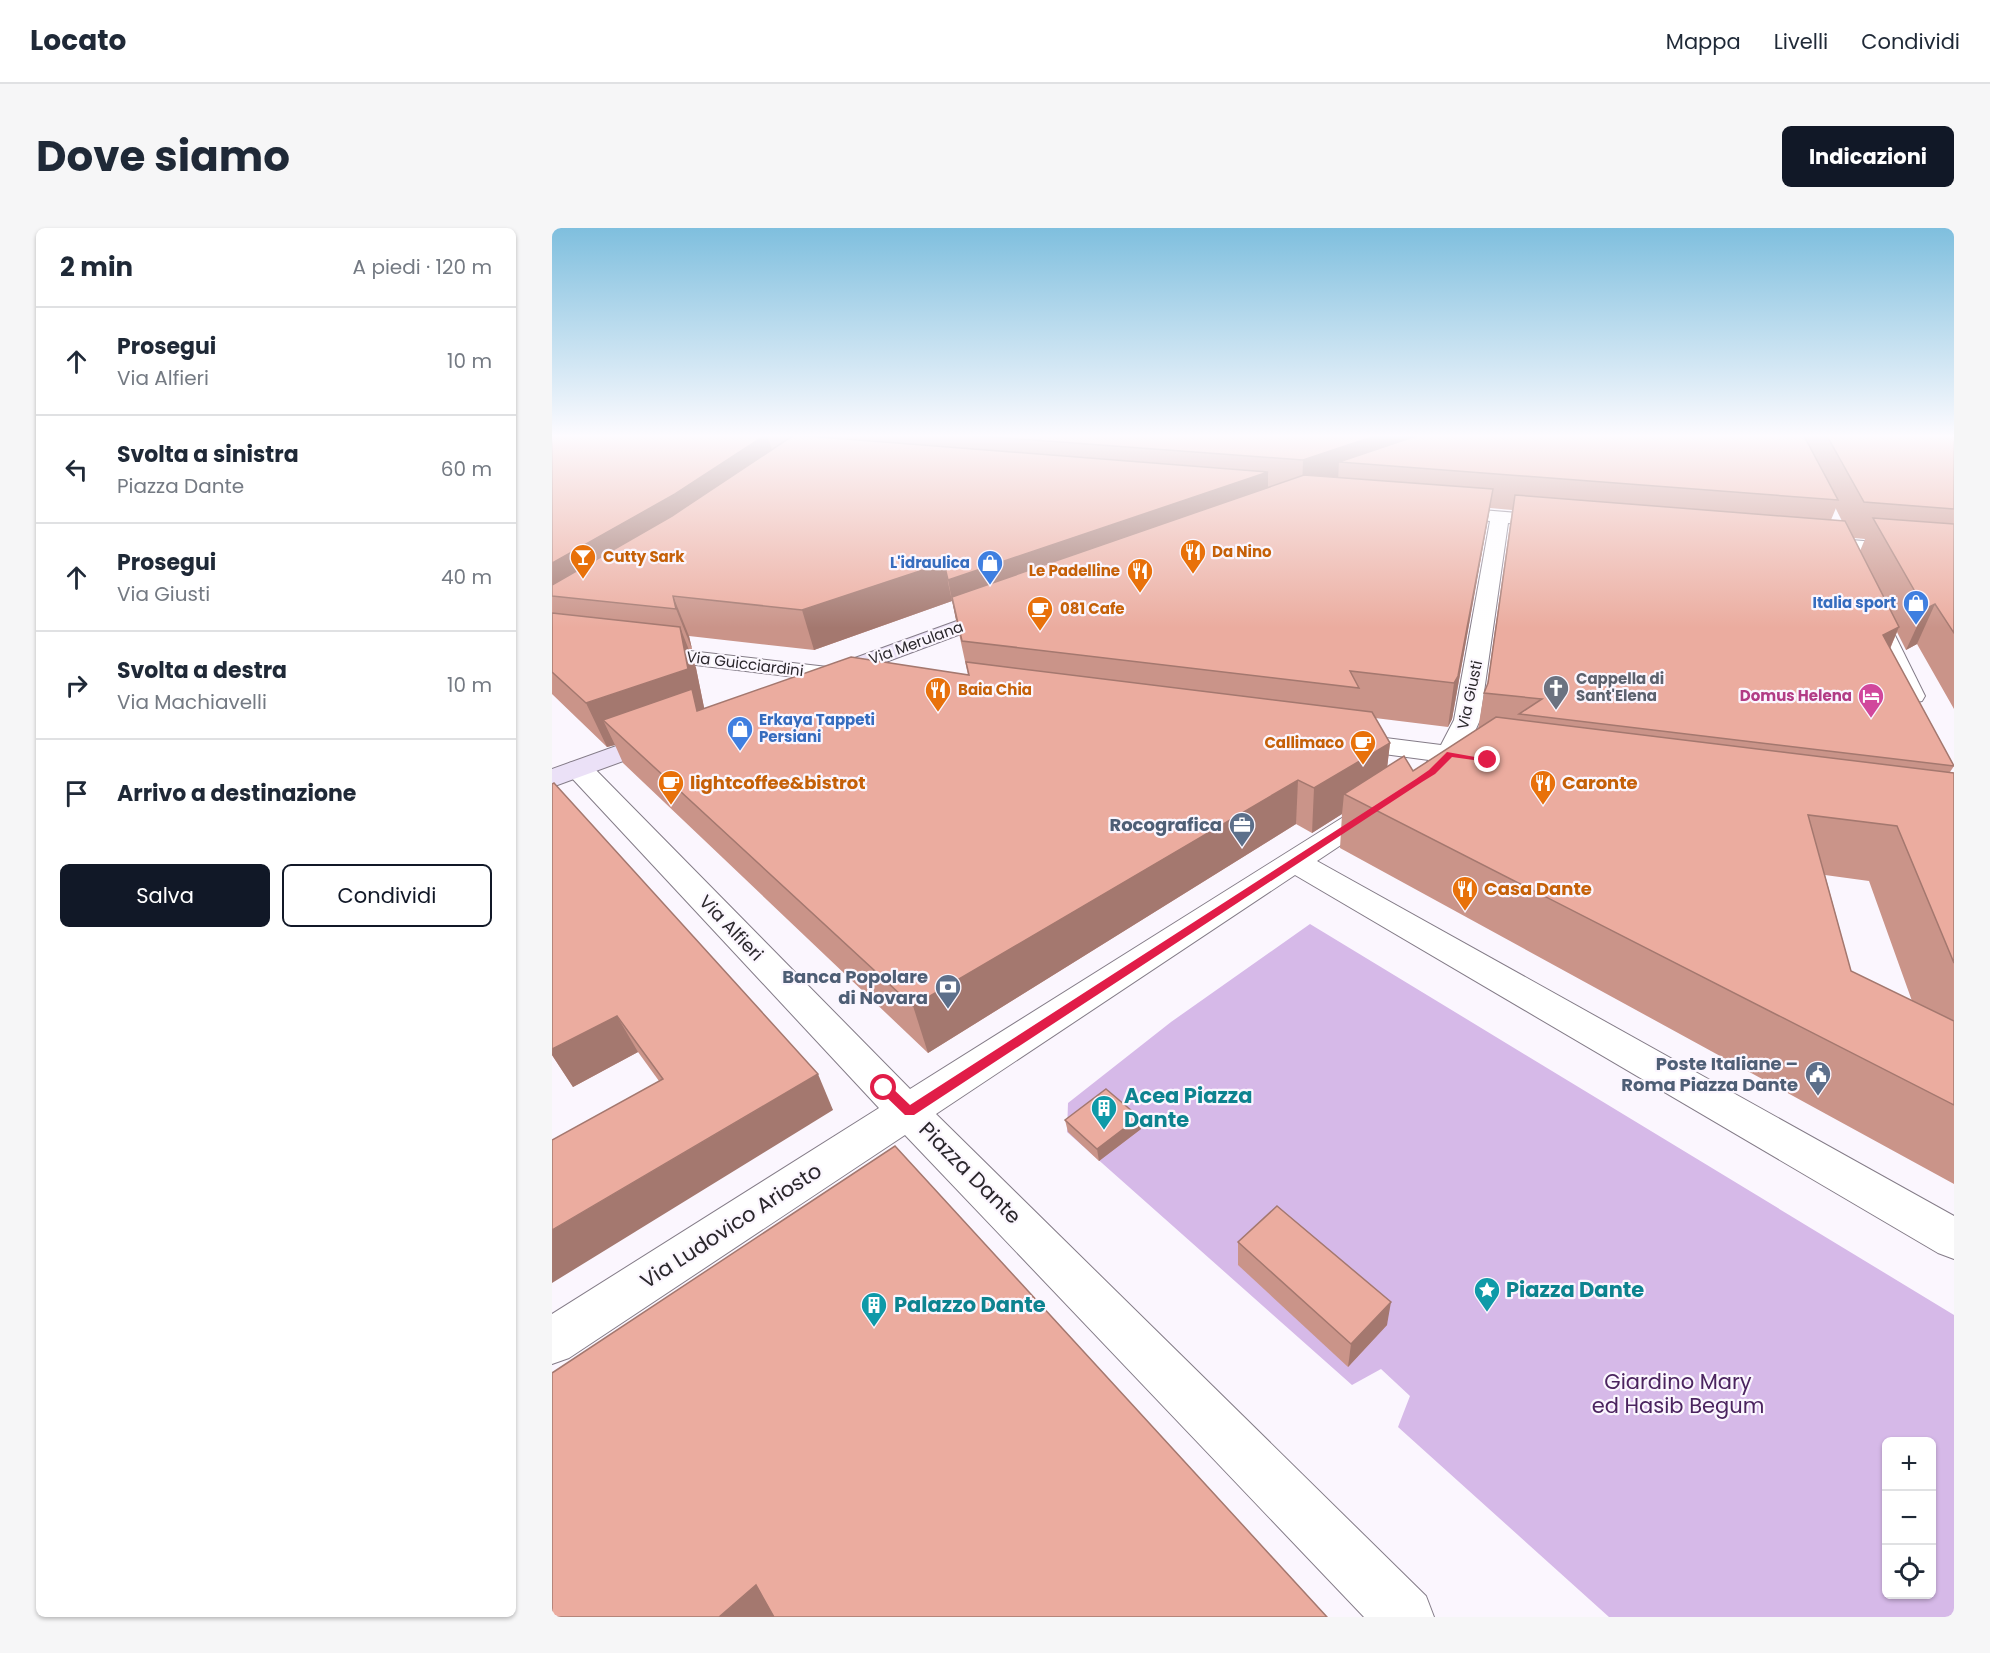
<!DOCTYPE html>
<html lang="it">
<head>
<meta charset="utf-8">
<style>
	:root { --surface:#fff; --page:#f6f6f7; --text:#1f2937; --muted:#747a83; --line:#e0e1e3; --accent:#111827 }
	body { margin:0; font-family:Poppins,sans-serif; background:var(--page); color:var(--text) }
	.controls { position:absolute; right:18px; bottom:18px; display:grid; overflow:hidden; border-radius:9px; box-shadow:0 2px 4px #0004 }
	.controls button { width:54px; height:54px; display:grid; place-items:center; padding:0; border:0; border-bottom:2px solid var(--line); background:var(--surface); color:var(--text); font:30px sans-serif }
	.stop { position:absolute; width:18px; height:18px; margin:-14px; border:4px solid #e11d48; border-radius:50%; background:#fff }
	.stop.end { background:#e11d48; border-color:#fff; box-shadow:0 2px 6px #0008 }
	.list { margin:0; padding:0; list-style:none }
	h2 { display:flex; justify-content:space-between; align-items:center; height:78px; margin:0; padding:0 24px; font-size:26px }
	h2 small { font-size:20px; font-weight:400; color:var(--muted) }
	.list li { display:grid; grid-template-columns:39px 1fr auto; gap:18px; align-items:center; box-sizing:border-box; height:108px; padding:0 24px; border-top:2px solid var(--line) }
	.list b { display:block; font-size:22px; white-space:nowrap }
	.list p { margin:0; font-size:20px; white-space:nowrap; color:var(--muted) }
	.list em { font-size:20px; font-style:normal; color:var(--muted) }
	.actions { display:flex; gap:12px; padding:18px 24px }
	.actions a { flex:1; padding:14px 0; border:2px solid var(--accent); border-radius:9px; text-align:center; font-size:21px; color:var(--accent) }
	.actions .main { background:var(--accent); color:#fff }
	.icon { flex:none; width:33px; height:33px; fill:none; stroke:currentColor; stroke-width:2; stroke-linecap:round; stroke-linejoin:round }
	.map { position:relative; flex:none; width:1402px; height:1389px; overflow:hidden; border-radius:9px }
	header { display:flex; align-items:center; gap:36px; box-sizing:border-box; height:84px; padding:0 30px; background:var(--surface); border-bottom:2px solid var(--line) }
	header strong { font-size:28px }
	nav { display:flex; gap:33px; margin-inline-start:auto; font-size:21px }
	.intro { display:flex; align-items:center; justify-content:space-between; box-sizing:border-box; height:144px; padding:0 36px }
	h1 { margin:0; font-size:42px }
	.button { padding:15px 27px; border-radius:9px; background:var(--accent); color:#fff; font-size:21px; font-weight:700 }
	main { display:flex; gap:36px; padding:0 36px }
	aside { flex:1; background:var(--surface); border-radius:9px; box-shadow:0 2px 4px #0004 }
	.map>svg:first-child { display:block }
	.green { fill:#d6b9e8; fill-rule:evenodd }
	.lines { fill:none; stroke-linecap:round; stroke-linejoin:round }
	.street-casing { stroke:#847c88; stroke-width:2 }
	.secondary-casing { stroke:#847c88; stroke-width:2 }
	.street { fill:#fff; fill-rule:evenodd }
	.secondary { fill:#ebe1f7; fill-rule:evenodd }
	.wall { fill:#ca9489; fill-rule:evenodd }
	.shaded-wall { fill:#a4786f }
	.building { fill:#ebac9f; stroke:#a4786f; stroke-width:1.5 }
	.route { fill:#e11d48 }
	.labels { text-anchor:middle; stroke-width:4.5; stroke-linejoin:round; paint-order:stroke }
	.far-food-label { font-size:15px; font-weight:bold; fill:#c56008; stroke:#fbf6fe; text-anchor:start }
	.far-shop-label { font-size:15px; font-weight:bold; fill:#366cbe; stroke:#fbf6fe; text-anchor:end }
	.far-street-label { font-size:15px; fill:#2a272c; stroke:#fbf6fe }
	.far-worship-label { font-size:15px; font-weight:bold; fill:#5b616d; stroke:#fbf6fe; text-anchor:start }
	.far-hotel-label { font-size:15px; font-weight:bold; fill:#b23c85; stroke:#fbf6fe; text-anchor:end }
	.food-label { font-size:18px; font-weight:bold; fill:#c56008; stroke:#fbf6fe; text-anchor:start }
	.service-label { font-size:18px; font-weight:bold; fill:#4e5e75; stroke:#fbf6fe; text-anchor:end }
	.street-label { font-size:18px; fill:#2a272c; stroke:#fbf6fe }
	.near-culture-label { font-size:21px; font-weight:bold; fill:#0d838f; stroke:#fbf6fe; text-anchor:start }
	.near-street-label { font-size:21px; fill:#2a272c; stroke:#fbf6fe }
	.near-park-label { font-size:21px; fill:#4b245f; stroke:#fbf6fe }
</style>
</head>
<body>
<header>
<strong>Locato</strong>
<nav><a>Mappa</a><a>Livelli</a><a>Condividi</a></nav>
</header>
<div class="intro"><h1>Dove siamo</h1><a class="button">Indicazioni</a></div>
<main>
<aside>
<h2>2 min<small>A piedi · 120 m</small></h2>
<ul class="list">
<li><svg class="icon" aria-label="ahead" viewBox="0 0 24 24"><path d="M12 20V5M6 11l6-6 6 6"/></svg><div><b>Prosegui</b><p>Via Alfieri</p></div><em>10 m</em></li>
<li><svg class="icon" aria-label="left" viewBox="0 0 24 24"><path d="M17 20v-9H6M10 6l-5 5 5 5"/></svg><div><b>Svolta a sinistra</b><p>Piazza Dante</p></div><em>60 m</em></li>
<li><svg class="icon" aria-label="ahead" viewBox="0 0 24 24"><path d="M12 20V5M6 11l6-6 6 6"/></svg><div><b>Prosegui</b><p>Via Giusti</p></div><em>40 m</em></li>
<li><svg class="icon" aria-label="right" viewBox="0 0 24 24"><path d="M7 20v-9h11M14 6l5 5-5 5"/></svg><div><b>Svolta a destra</b><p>Via Machiavelli</p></div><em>10 m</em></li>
<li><svg class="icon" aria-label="arrive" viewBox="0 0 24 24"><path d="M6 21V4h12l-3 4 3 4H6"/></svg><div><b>Arrivo a destinazione</b></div></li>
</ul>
<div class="actions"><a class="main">Salva</a><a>Condividi</a></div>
</aside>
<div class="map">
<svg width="1402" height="1389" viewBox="0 0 1402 1389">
	<rect width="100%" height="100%" fill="#fbf6fe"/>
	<!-- green -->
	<path class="green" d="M 758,696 L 1402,1087 L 1402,1389 L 1057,1389 L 846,1199 L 858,1168 L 829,1141 L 800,1157 L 515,904 L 516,875 L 619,794 ZM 1334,1214 L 1380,1214 L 1380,1366 L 1334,1366 Z"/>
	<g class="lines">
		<!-- street casing -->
		<g class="street-casing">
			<g id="street">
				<path d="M 893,279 L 1003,288 L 1009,289 L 1012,293 L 1009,297 L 1003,298 L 956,295 L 928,492 L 915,521 L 943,525 L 946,531 L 943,537 L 933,539 L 903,535 C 894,545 889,548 875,545 L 871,539 L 877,532 L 794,521 L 785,519 L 781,513 L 785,507 L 794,505 L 889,517 L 902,492 L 938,293 L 887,288 L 884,284 L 887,280 Z"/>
				<path d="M 1260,309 L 1402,320 L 1402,332 L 1253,319 L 1251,315 L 1253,311 Z"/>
				<path d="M 1318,373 L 1326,374 L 1329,379 L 1373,468 L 1370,473 L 1361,475 L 1352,473 L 1349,468 L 1307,379 L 1310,374 Z"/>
				<path d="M 94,418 L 302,442 L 310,444 L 314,449 L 310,454 L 302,456 L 86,430 L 83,425 L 86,420 Z"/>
				<path d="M 27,533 L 37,535 L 358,861 L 817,573 L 827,570 L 837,573 L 841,579 L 837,585 L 765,633 L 1402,988 L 1402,1031 L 1386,1025 L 743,647 L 384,886 L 874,1368 L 882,1389 L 812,1389 L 353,907 L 17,1130 L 0,1136 L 0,1086 L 327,880 L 17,547 L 13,541 L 17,535 Z"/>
			</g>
		</g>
		<!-- secondary casing -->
		<g class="secondary-casing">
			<g id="secondary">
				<path d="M 449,377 L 457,378 L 460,383 L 457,388 L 283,453 L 275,455 L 267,453 L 263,448 L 267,443 Z"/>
				<path d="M 109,502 L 118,504 L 122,510 L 118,516 L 0,559 L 0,541 Z"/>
			</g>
		</g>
		<!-- street -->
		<use href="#street" class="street"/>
		<!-- secondary -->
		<use href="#secondary" class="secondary"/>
	</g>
	<!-- wall -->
	<g class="wall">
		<path d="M 0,206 L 1251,206 L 1253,208 L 1253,206 L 1402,206 L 1402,481 L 1365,416 L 1354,422 L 1345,404 L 1338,421 L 1402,538 L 1398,544 L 1402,545 L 1402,956 L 788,620 L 790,586 L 760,605 L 744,596 L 376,825 L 71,535 L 63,517 L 55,519 L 0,466 ZM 938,280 L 960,282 L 935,458 L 932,465 L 926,501 L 861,543 L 835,539 L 838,515 L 823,490 L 896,499 L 900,491 ZM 1284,281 L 1290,293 L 1279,292 L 1284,280 ZM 1302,310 L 1313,311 L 1308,323 ZM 400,373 L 416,447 L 152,480 L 144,440 L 136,421 L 140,421 L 137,408 L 262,422 ZM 1273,647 L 1317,653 L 1360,773 L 1299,743 Z"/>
		<path d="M 0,556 L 281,882 L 107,853 L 86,824 L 21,859 L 0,827 Z"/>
		<path d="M 513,892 L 589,901 L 547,933 L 516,904 Z"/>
		<path d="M 686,1014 L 835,1097 L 796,1139 L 686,1037 Z"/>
	</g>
	<!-- shaded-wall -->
	<g class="shaded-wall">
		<path d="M 215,206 L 225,238 L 0,368 L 0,335 Z"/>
		<path d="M 237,206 L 260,206 L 261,210 L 242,225 Z"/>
		<path d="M 829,206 L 914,206 L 787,234 L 786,252 L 750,265 L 751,232 Z"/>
		<path d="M 716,244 L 716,278 L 404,392 L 396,352 Z"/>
		<path d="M 941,261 L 935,296 L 900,491 L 896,499 L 902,455 Z"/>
		<path d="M 392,335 L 400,373 L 262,422 L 250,382 Z"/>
		<path d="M 121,368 L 137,408 L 140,421 L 124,381 Z"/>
		<path d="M 1383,376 L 1365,416 L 1354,422 L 1373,381 Z"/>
		<path d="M 128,399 L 144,440 L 153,484 L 51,492 L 63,517 L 55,519 L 34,475 Z"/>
		<path d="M 1347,399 L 1332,434 L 1331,407 Z"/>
		<path d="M 838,515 L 833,558 L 792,566 L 790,586 L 760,605 L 762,560 Z"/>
		<path d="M 746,552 L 744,596 L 376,825 L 361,778 Z"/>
		<path d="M 65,788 L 86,824 L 21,859 L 0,827 L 0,821 Z"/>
		<path d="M 266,846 L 281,882 L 0,1055 L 0,1002 Z"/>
		<path d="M 587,889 L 589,901 L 547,933 L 545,921 Z"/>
		<path d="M 839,1074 L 835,1097 L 796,1139 L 799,1116 Z"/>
		<path d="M 204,1357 L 235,1389 L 167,1389 Z"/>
	</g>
	<!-- building -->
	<g class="building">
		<path d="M 0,206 L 215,206 L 123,266 L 0,335 Z"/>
		<path d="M 400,206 L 829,206 L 751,232 Z"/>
		<path d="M 870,206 L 1251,206 L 1286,272 L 787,234 Z"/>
		<path d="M 1274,206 L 1402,206 L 1402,281 L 1312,274 Z"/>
		<path d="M 242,207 L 716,244 L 396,352 L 392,335 L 250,382 L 121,368 L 124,381 L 0,368 L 0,357 L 120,288 Z"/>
		<path d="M 752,247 L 941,261 L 906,448 L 902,455 L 798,443 L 807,460 L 410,413 L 400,369 Z"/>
		<path d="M 963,267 L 1293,293 L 1347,399 L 1331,407 L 1402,538 L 967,486 L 990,471 L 932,465 L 936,455 Z"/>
		<path d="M 1321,290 L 1402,296 L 1402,405 L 1383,376 L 1373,381 Z"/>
		<path d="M 0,385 L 128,399 L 136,441 L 34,475 L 0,444 Z"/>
		<path d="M 299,429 L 417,447 L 414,434 L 820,484 L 838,515 L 762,560 L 746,552 L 361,778 L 51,492 L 140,461 L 145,483 Z"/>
		<path d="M 944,489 L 1402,545 L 1402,735 L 1345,598 L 1256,587 L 1299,743 L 1402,793 L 1402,877 L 792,566 L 852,528 L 861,543 Z"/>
		<path d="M 2,555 L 266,846 L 0,1002 L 0,912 L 111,851 L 65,788 L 0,821 L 0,556 Z"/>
		<path d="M 554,861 L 587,889 L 545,921 L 513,892 Z"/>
		<path d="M 343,918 L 775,1389 L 222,1389 L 204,1357 L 167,1389 L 0,1389 L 0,1145 Z"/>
		<path d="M 725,978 L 839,1074 L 799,1116 L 686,1014 Z"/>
	</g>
	<!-- sky -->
	<linearGradient id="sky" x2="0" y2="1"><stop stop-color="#7fbfde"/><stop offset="0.52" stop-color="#fdfbff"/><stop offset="1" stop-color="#fdfbff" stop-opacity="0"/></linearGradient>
	<rect width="1402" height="400" fill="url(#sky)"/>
	<!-- route -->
	<path class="route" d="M 895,524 L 940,532 L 936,534 L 900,529 L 883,546 L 870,554 L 362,887 L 353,887 L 328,863 L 328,856 L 336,856 L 358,877 L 864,551 L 877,542 Z"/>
	<!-- icons -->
	<defs>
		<g id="restaurant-pin" transform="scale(1.35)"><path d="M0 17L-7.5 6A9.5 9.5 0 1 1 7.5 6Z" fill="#e8710a" stroke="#fbf6fe"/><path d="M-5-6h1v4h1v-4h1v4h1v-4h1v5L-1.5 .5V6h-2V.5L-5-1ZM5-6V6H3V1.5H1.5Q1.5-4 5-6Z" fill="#fff"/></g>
		<g id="bar-pin" transform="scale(1.35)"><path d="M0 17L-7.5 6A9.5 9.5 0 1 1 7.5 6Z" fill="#e8710a" stroke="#fbf6fe"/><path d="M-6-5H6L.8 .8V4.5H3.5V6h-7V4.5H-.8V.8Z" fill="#fff"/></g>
		<g id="shop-pin" transform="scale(1.35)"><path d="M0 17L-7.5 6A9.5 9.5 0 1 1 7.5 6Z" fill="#3f7fe0" stroke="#fbf6fe"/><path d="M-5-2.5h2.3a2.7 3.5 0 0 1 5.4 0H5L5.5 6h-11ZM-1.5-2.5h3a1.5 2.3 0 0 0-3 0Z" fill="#fff"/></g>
		<g id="cafe-pin" transform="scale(1.35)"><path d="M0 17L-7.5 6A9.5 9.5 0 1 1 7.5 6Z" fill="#e8710a" stroke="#fbf6fe"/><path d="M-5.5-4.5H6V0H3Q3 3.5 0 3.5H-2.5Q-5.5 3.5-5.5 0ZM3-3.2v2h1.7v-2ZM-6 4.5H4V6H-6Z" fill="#fff"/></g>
		<g id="church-pin" transform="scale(1.35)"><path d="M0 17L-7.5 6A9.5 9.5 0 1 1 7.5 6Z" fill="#6b7280" stroke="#fbf6fe"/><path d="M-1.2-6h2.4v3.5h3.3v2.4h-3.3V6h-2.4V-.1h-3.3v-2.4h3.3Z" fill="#fff"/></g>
		<g id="hotel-pin" transform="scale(1.35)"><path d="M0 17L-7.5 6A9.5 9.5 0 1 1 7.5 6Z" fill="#d1479c" stroke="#fbf6fe"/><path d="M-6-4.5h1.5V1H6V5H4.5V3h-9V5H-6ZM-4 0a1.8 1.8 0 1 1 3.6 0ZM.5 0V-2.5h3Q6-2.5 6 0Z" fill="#fff"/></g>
		<g id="office-pin" transform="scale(1.35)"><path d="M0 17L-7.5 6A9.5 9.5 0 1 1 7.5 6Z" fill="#5c6f8a" stroke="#fbf6fe"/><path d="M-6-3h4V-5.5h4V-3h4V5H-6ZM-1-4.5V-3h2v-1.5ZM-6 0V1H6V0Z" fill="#fff"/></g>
		<g id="bank-pin" transform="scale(1.35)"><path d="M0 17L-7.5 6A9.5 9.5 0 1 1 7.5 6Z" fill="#5c6f8a" stroke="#fbf6fe"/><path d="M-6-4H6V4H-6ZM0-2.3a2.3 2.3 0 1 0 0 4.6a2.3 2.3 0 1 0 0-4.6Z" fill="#fff"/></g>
		<g id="civic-pin" transform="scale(1.35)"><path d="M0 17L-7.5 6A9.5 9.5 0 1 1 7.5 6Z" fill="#5c6f8a" stroke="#fbf6fe"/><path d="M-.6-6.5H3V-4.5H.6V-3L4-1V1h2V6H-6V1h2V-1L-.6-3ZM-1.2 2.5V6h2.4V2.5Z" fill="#fff"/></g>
		<g id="building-pin" transform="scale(1.35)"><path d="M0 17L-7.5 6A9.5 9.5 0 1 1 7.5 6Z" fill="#0f9aa8" stroke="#fbf6fe"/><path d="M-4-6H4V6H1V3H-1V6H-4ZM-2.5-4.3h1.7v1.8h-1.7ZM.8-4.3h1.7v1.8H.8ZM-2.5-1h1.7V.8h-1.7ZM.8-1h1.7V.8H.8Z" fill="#fff"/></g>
		<g id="sight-pin" transform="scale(1.35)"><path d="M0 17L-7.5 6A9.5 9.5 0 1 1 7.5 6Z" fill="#0f9aa8" stroke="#fbf6fe"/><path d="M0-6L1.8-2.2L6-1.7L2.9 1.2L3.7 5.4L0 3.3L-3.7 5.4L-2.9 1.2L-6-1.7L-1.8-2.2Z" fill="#fff"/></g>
	</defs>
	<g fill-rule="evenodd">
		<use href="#restaurant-pin" x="641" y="324"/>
		<use href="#bar-pin" x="31" y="329"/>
		<use href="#shop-pin" x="438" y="335"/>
		<use href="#restaurant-pin" x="588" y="343"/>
		<use href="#shop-pin" x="1364" y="375"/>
		<use href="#cafe-pin" x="488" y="381"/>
		<use href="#church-pin" x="1004" y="460"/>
		<use href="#restaurant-pin" x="386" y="462"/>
		<use href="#hotel-pin" x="1319" y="468"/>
		<use href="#shop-pin" x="188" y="501"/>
		<use href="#cafe-pin" x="811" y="515"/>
		<use href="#cafe-pin" x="119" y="555"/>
		<use href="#restaurant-pin" x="991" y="555"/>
		<use href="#office-pin" x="690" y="597"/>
		<use href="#restaurant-pin" x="913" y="661"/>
		<use href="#bank-pin" x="396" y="759"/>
		<use href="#civic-pin" x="1266" y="846"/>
		<use href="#building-pin" x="552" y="880"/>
		<use href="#sight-pin" x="935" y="1062"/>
		<use href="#building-pin" x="322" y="1077"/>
	</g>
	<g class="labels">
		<!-- far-food labels -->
		<g class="far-food-label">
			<text x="660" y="329">Da Nino</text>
			<text x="51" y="334">Cutty Sark</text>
			<text x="568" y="348" text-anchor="end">Le Padelline</text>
			<text x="508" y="386">081 Cafe</text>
			<text x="406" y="467">Baia Chia</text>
			<text x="792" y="520" text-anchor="end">Callimaco</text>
		</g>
		<!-- far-shop labels -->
		<g class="far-shop-label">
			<text x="418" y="340">L'idraulica</text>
			<text x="1344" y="380">Italia sport</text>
			<text x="207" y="497" text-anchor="start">Erkaya Tappeti<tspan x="207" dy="17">Persiani</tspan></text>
		</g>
		<!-- far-street labels -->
		<g class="far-street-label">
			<text transform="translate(364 415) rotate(-20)" y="5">Via Merulana</text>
			<text transform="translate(193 436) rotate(7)" y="5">Via Guicciardini</text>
			<text transform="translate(918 467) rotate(-78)" y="5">Via Giusti</text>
		</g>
		<!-- far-worship labels -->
		<g class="far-worship-label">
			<text x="1024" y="456">Cappella di<tspan x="1024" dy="17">Sant'Elena</tspan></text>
		</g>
		<!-- far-hotel labels -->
		<g class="far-hotel-label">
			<text x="1300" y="473">Domus Helena</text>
		</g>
		<!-- food labels -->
		<g class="food-label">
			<text x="138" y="561">lightcoffee&amp;bistrot</text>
			<text x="1010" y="561">Caronte</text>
			<text x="932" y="667">Casa Dante</text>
		</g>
		<!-- service labels -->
		<g class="service-label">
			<text x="670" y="603">Rocografica</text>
			<text x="376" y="755">Banca Popolare<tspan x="376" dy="21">di Novara</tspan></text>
			<text x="1246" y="842">Poste Italiane –<tspan x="1246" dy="21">Roma Piazza Dante</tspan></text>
		</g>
		<!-- street labels -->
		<g class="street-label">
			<text transform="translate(179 700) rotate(46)" y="6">Via Alfieri</text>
		</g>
		<!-- near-culture labels -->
		<g class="near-culture-label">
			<text x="572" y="875">Acea Piazza<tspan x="572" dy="24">Dante</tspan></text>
			<text x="954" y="1069">Piazza Dante</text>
			<text x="342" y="1084">Palazzo Dante</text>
		</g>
		<!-- near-street labels -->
		<g class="near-street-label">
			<text transform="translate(418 945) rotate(45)" y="7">Piazza Dante</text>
			<text transform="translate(179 998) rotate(-33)" y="7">Via Ludovico Ariosto</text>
		</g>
		<!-- near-park labels -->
		<g class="near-park-label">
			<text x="1126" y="1161">Giardino Mary<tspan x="1126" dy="24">ed Hasib Begum</tspan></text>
		</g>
	</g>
</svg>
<div class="controls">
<button>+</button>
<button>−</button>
<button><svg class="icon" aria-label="locate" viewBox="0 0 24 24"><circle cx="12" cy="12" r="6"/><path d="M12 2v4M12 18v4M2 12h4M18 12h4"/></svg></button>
</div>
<div class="stop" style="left:332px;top:860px"></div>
<div class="stop end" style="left:936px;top:532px"></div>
</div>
</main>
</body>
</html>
